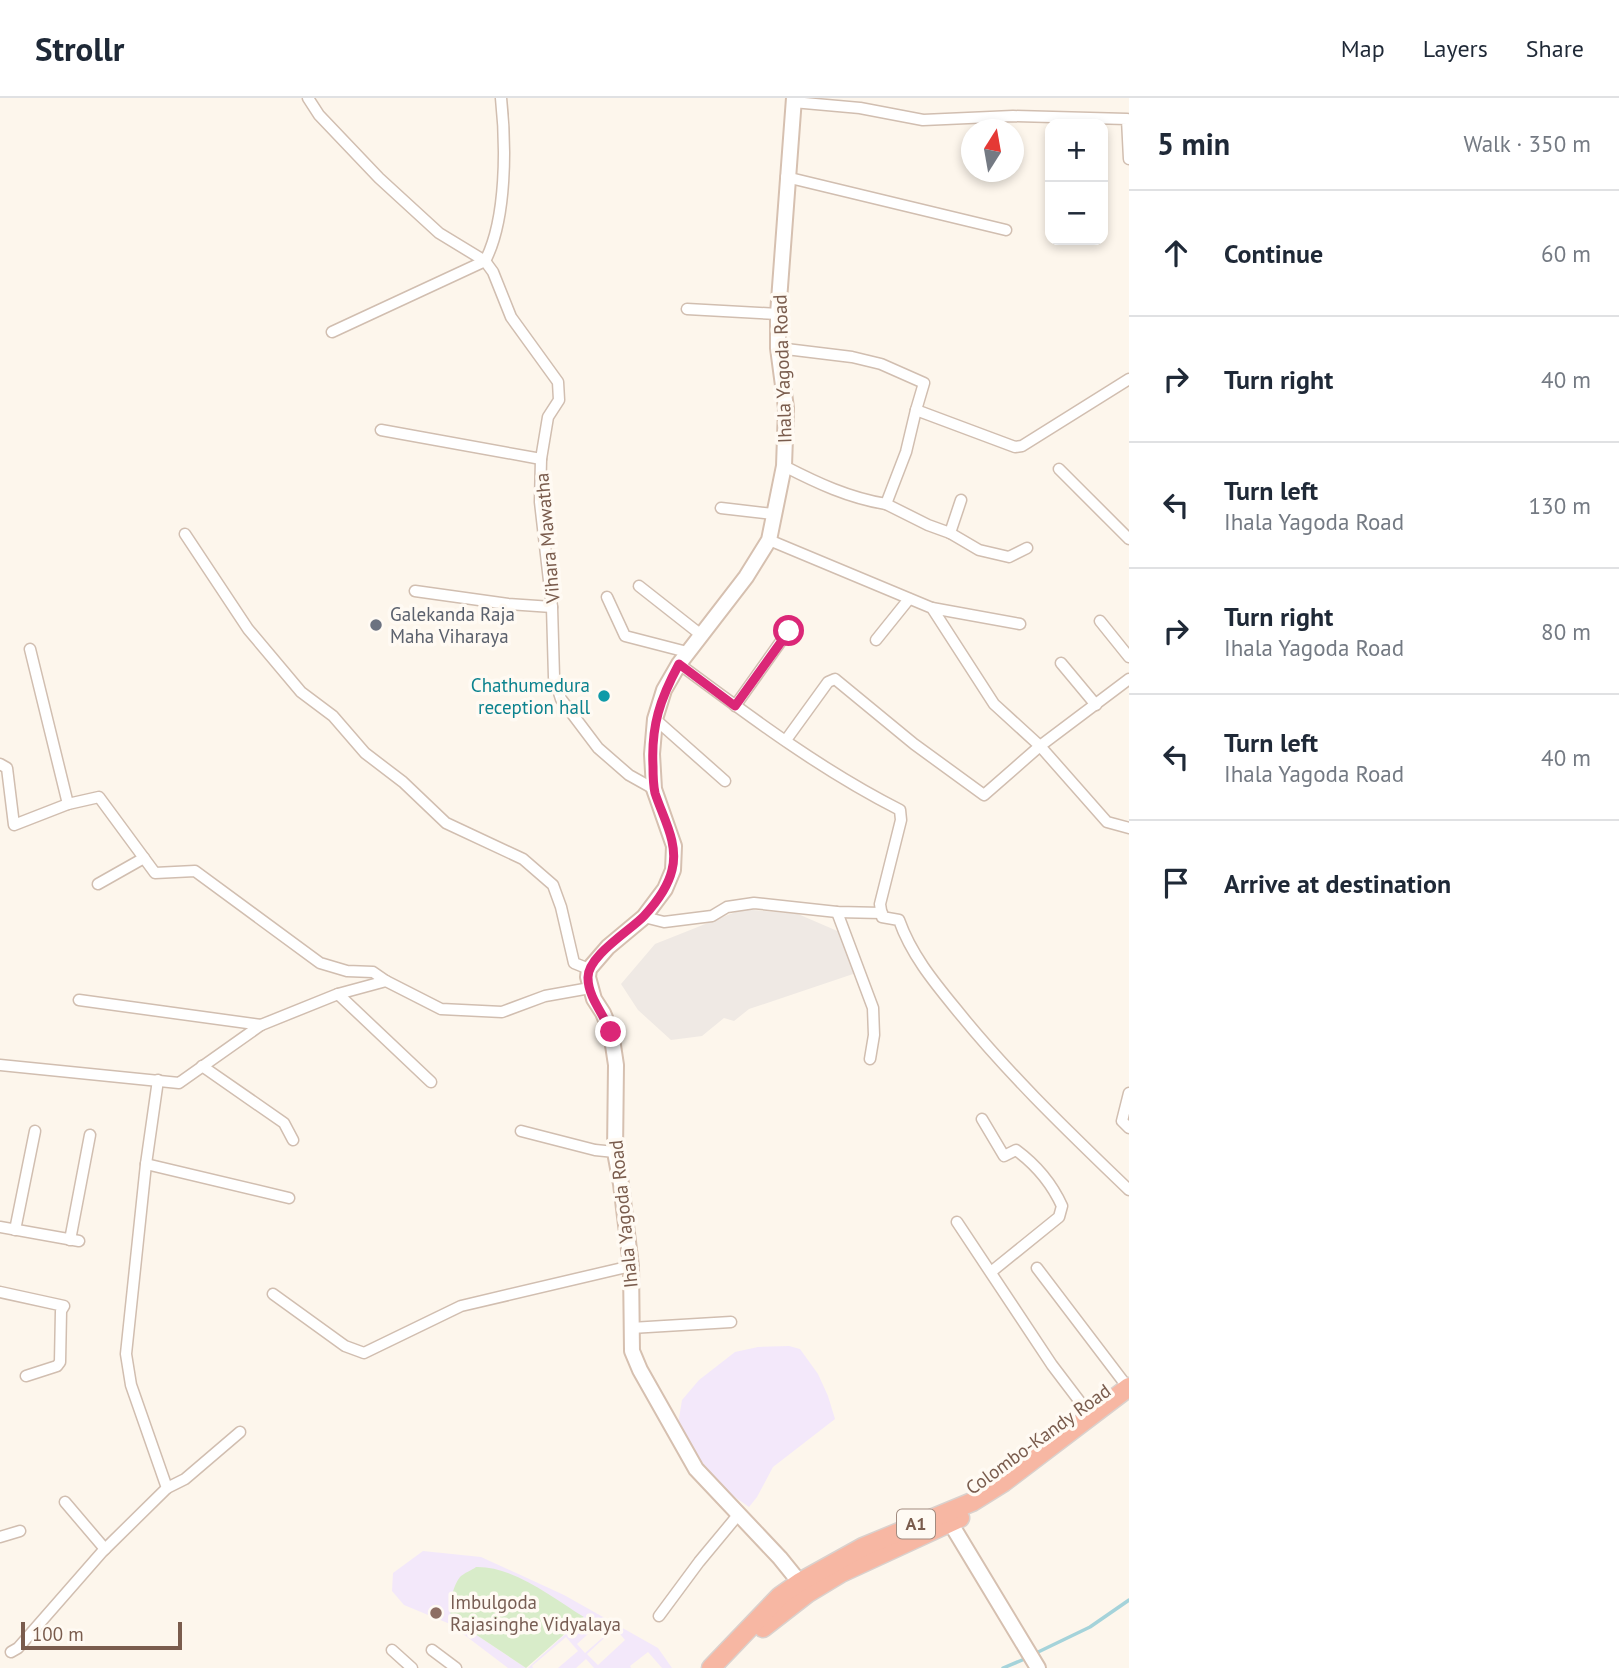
<!DOCTYPE html>
<html lang="en">
<head>
<meta charset="utf-8">
<style>
	:root { --surface:#fff; --page:#f2f2f3; --text:#1f2937; --muted:#747a83; --line:#e0e1e3 }
	body { margin:0; font-family:"PT Sans",sans-serif; background:var(--page); color:var(--text) }
	.controls { position:absolute; right:21px; top:21px; display:grid; overflow:hidden; border-radius:14px; box-shadow:0 4px 10px #0003 }
	.controls button { width:63px; height:63px; display:grid; place-items:center; padding:0; border:0; border-bottom:2px solid var(--line); background:var(--surface); color:var(--text); font:35px sans-serif }
	.compass { position:absolute; left:961px; top:21px; width:63px; height:63px; border-radius:50%; background:var(--surface); box-shadow:0 4px 10px #0003; rotate:11deg }
	.scale { position:absolute; left:21px; bottom:18px; width:161px; box-sizing:border-box; padding-left:7px; border:4px solid #7a5c4d; border-top:0; font-size:19px; line-height:24px; white-space:nowrap; color:#7a5c4d; -webkit-text-stroke:5px #fffaf3; paint-order:stroke }
	.stop { position:absolute; width:21px; height:21px; margin:-16px; border:5px solid #db2777; border-radius:50%; background:#fff }
	.stop.end { background:#db2777; border-color:#fff; box-shadow:0 2px 7px #0008 }
	.list { margin:0; padding:0; list-style:none }
	h2 { display:flex; justify-content:space-between; align-items:center; height:91px; margin:0; padding:0 28px; font-size:30px }
	h2 small { font-size:23px; font-weight:400; color:var(--muted) }
	.list li { display:grid; grid-template-columns:46px 1fr auto; gap:21px; align-items:center; box-sizing:border-box; height:126px; padding:0 28px; border-top:2px solid var(--line) }
	.list b { display:block; font-size:26px; white-space:nowrap }
	.list p { margin:0; font-size:23px; white-space:nowrap; color:var(--muted) }
	.list em { font-size:23px; font-style:normal; color:var(--muted) }
	.icon { flex:none; width:38px; height:38px; fill:none; stroke:currentColor; stroke-width:2; stroke-linecap:round; stroke-linejoin:round }
	.map { position:relative; flex:none; width:1129px; height:1570px; overflow:hidden }
	header { display:flex; align-items:center; gap:42px; box-sizing:border-box; height:98px; padding:0 35px; background:var(--surface); border-bottom:2px solid var(--line) }
	header strong { font-size:33px }
	nav { display:flex; gap:38px; margin-inline-start:auto; font-size:24px }
	main { display:flex }
	aside { flex:1; background:var(--surface) }
	.map>svg:first-child { display:block }
	.industrial { fill:#efe9e4 }
	.education { fill:#f3e8fa; fill-rule:evenodd }
	.green { fill:#d8ecc9 }
	.lines { fill:none; stroke-linecap:round; stroke-linejoin:round }
	.stream { stroke:#a5d3da; stroke-width:3.5 }
	.street-casing { stroke:#d1beb0; stroke-width:13 }
	.secondary-casing { stroke:#d6c0b0; stroke-width:18 }
	.highway-casing { stroke:#dad1cd; stroke-width:21 }
	.street { stroke:#fff; stroke-width:10 }
	.secondary { stroke:#fff; stroke-width:14 }
	.highway { stroke:#f7b7a3; stroke-width:18 }
	.route { stroke:#db2777; stroke-width:9 }
	.worship-dot { fill:#6b7280; stroke:#fffaf3; stroke-width:2.5 }
	.culture-dot { fill:#0f9aa8; stroke:#fffaf3; stroke-width:2.5 }
	.education-dot { fill:#8d6e63; stroke:#fffaf3; stroke-width:2.5 }
	.labels { text-anchor:middle; stroke-width:7; stroke-linejoin:round; paint-order:stroke }
	.shield { fill:#fffaf3; stroke:#a28b7f; stroke-width:2 }
	.shield-label { font-size:18px; font-weight:bold; fill:#7a5c4d }
	.street-label { font-size:19px; fill:#7a5c4d; stroke:#fffaf3 }
	.worship-label { font-size:19px; fill:#5b616d; stroke:#fffaf3; text-anchor:start }
	.culture-label { font-size:19px; fill:#0d838f; stroke:#fffaf3; text-anchor:end }
	.education-label { font-size:19px; fill:#785e54; stroke:#fffaf3; text-anchor:start }
</style>
</head>
<body>
<header>
<strong>Strollr</strong>
<nav><a>Map</a><a>Layers</a><a>Share</a></nav>
</header>
<main>
<div class="map">
<svg width="1129" height="1570" viewBox="0 0 1129 1570">
	<rect width="100%" height="100%" fill="#fdf6ec"/>
	<!-- industrial -->
	<path class="industrial" d="M 743,811 L 798,816 L 842,835 L 856,875 L 749,911 L 734,923 L 724,920 L 702,938 L 671,942 L 638,912 L 621,886 L 655,846 Z"/>
	<!-- education -->
	<g class="education">
		<path d="M 789,1248 L 800,1251 L 818,1276 L 828,1298 L 835,1321 L 773,1369 L 757,1399 L 749,1409 L 729,1395 L 705,1369 L 678,1326 L 682,1302 L 699,1282 L 735,1254 L 758,1249 Z"/>
		<path d="M 423,1453 L 481,1459 L 564,1497 L 658,1550 L 672,1570 L 662,1570 L 648,1554 L 630,1568 L 631,1570 L 594,1570 L 586,1561 L 576,1570 L 558,1570 L 578,1553 L 566,1539 L 532,1568 L 533,1570 L 528,1570 L 584,1519 L 451,1520 L 526,1570 L 508,1570 L 450,1526 L 404,1507 L 392,1493 L 393,1475 ZM 600,1525 L 609,1534 L 585,1555 L 577,1546 ZM 615,1530 L 625,1542 L 598,1567 L 587,1556 Z"/>
	</g>
	<!-- green -->
	<path class="green" d="M 476,1469 C 514,1468 553,1500 584,1519 L 526,1570 L 451,1520 C 449,1508 452,1489 460,1479 C 464,1475 472,1472 476,1469 Z"/>
	<g class="lines">
		<!-- stream -->
		<g class="stream">
			<path d="M 1034,1556 L 1090,1529 L 1129,1502"/>
			<path d="M 1003,1570 L 1027,1560"/>
		</g>
		<!-- street casing -->
		<g class="street-casing">
			<g id="street">
				<path d="M 308,0 L 319,17 L 379,80 L 439,135 L 485,163 L 493,174 L 511,219 L 558,284 L 559,302 L 548,319 L 541,361 L 540,404 L 552,509 L 554,579 L 561,601 L 598,650 L 629,677 L 654,691"/>
				<path d="M 793,4 L 860,10 L 923,22 L 1013,18 L 1127,21 L 1129,61"/>
				<path d="M 786,79 L 1006,132"/>
				<path d="M 687,211 L 778,216"/>
				<path d="M 332,234 L 485,163 C 507,121 506,46 501,0"/>
				<path d="M 778,250 L 852,259 L 881,266 L 924,285 L 916,312 L 1015,349 L 1022,348 L 1129,281"/>
				<path d="M 381,332 L 541,361"/>
				<path d="M 784,368 C 817,385 849,400 886,406 L 906,354 L 916,312"/>
				<path d="M 1059,371 L 1129,441"/>
				<path d="M 886,406 L 928,427 L 950,435 L 979,452 L 1009,459 L 1027,450"/>
				<path d="M 721,410 L 773,416"/>
				<path d="M 950,435 L 961,402"/>
				<path d="M 185,436 L 248,531 L 301,594 L 333,618 L 365,655 L 403,684 L 446,725 L 523,761 L 553,787 L 561,809 L 574,865 L 589,871"/>
				<path d="M 769,442 L 932,510 L 994,606 L 1040,648 L 984,697 L 914,646 L 835,581 L 828,584 L 786,642"/>
				<path d="M 639,488 L 700,536"/>
				<path d="M 415,493 L 508,506 L 552,509"/>
				<path d="M 607,499 L 625,538 L 687,554"/>
				<path d="M 932,510 L 1020,526"/>
				<path d="M 1100,523 L 1129,559"/>
				<path d="M 876,542 L 909,501"/>
				<path d="M 30,551 L 68,706 L 99,699 L 155,775 L 195,773 L 320,865 L 347,873 L 373,874 L 386,883"/>
				<path d="M 1061,565 L 1096,607"/>
				<path d="M 679,566 C 749,618 821,672 900,712 L 901,722 L 880,806 L 882,819 L 899,822 C 911,856 933,883 956,911 C 1009,977 1069,1034 1129,1092"/>
				<path d="M 1129,581 L 1040,648 L 1107,724 L 1129,730"/>
				<path d="M 735,608 L 789,532"/>
				<path d="M 655,621 L 725,683"/>
				<path d="M 0,666 L 7,670 L 14,727 L 68,706"/>
				<path d="M 98,786 L 144,760"/>
				<path d="M 837,814 L 873,910 L 874,937 L 870,961"/>
				<path d="M 644,819 L 664,824 L 712,818 L 727,809 L 754,805 L 837,814 L 882,815"/>
				<path d="M 338,896 L 431,984"/>
				<path d="M 79,902 L 261,927"/>
				<path d="M 0,967 L 179,985 L 261,927 L 338,896 L 386,883 L 441,911 L 502,914 L 545,898 L 590,890"/>
				<path d="M 202,968 L 284,1025 L 293,1042"/>
				<path d="M 1129,995 L 1122,1023 L 1129,1030"/>
				<path d="M 982,1021 L 1004,1058 L 1016,1052 C 1035,1066 1052,1086 1062,1108 L 1059,1119 L 991,1174"/>
				<path d="M 521,1033 L 595,1052 L 615,1054"/>
				<path d="M 146,1066 L 289,1100"/>
				<path d="M 957,1124 L 1052,1267 L 1090,1317"/>
				<path d="M 0,1129 L 79,1143"/>
				<path d="M 15,1132 L 35,1033"/>
				<path d="M 70,1142 L 90,1037"/>
				<path d="M 1037,1170 L 1129,1291"/>
				<path d="M 0,1194 L 64,1208 L 61,1213 L 60,1264 L 57,1268 L 26,1278"/>
				<path d="M 273,1196 L 345,1248 L 364,1255 L 461,1208 L 631,1168"/>
				<path d="M 631,1230 L 731,1224"/>
				<path d="M 167,1390 L 185,1381 L 240,1334"/>
				<path d="M 65,1404 L 105,1451"/>
				<path d="M 0,1439 L 20,1433"/>
				<path d="M 659,1518 L 699,1464 L 738,1417"/>
				<path d="M 392,1552 L 412,1570"/>
				<path d="M 432,1552 L 456,1570"/>
				<path d="M 11,1554 L 18,1550 L 102,1454 L 167,1390 L 131,1287 L 126,1256 L 146,1066 L 158,982"/>
			</g>
		</g>
		<!-- secondary casing -->
		<g class="secondary-casing">
			<g id="secondary">
				<path d="M 794,0 L 778,216 L 778,250 L 786,310 L 784,368 L 769,442 L 746,479 L 679,566 L 664,592 L 655,621 L 652,656 L 654,691 L 674,748 L 673,772 L 665,791 L 644,819 L 608,849 L 589,871 L 588,879 L 594,901 L 603,915 L 611,934 L 616,967 L 615,1054 L 621,1086 L 631,1168 L 632,1253 L 640,1272 L 696,1371 L 780,1460 L 805,1491"/>
				<path d="M 945,1416 L 1038,1570"/>
			</g>
		</g>
		<!-- highway casing -->
		<g class="highway-casing">
			<g id="highway">
				<path d="M 763,1530 L 808,1495 L 841,1475 L 960,1420"/>
				<path d="M 711,1570 L 780,1498 L 800,1484 L 863,1449 L 972,1404 L 1004,1384 L 1129,1289"/>
			</g>
		</g>
		<!-- street -->
		<use href="#street" class="street"/>
		<!-- secondary -->
		<use href="#secondary" class="secondary"/>
		<!-- highway -->
		<use href="#highway" class="highway"/>
	</g>
	<g class="lines">
		<!-- route -->
		<path class="route" d="M 611,934 C 604,917 588,899 588,880 C 587,858 631,832 644,818 C 656,805 668,789 672,772 C 679,745 663,720 655,695 C 653,686 653,677 653,668 C 651,628 660,601 679,566 L 735,608 L 789,533"/>
	</g>
	<!-- markers -->
	<circle class="worship-dot" cx="376" cy="527" r="7"/>
	<circle class="culture-dot" cx="604" cy="598" r="7"/>
	<circle class="education-dot" cx="436" cy="1515" r="7"/>
	<g class="labels">
		<!-- shield labels -->
		<rect class="shield" x="897" y="1411.5" width="38" height="29" rx="5"/>
		<g class="shield-label">
			<text x="916" y="1432">A1</text>
		</g>
		<!-- street labels -->
		<g class="street-label">
			<text transform="translate(782 271) rotate(-92)" y="7">Ihala Yagoda Road</text>
			<text transform="translate(547 440) rotate(-95)" y="7">Vihara Mawatha</text>
			<text transform="translate(623 1116) rotate(-96)" y="7">Ihala Yagoda Road</text>
			<text transform="translate(1038 1341) rotate(-36)" y="7">Colombo-Kandy Road</text>
		</g>
		<!-- worship labels -->
		<g class="worship-label">
			<text x="390" y="523">Galekanda Raja<tspan x="390" dy="22">Maha Viharaya</tspan></text>
		</g>
		<!-- culture labels -->
		<g class="culture-label">
			<text x="590" y="594">Chathumedura<tspan x="590" dy="22">reception hall</tspan></text>
		</g>
		<!-- education labels -->
		<g class="education-label">
			<text x="450" y="1511">Imbulgoda<tspan x="450" dy="22">Rajasinghe Vidyalaya</tspan></text>
		</g>
	</g>
</svg>
<div class="controls">
<button>+</button>
<button>−</button>
</div>
<svg class="compass" viewBox="-18 -18 36 36"><path d="M0-13l5 13h-10z" fill="#e53935"/><path d="M0 13l5-13h-10z" fill="#747a83"/></svg>
<div class="scale">100 m</div>
<div class="stop" style="left:789px;top:533px"></div>
<div class="stop end" style="left:611px;top:934px"></div>
</div>
<aside>
<h2>5 min<small>Walk · 350 m</small></h2>
<ul class="list">
<li><svg class="icon" aria-label="ahead" viewBox="0 0 24 24"><path d="M12 20V5M6 11l6-6 6 6"/></svg><div><b>Continue</b></div><em>60 m</em></li>
<li><svg class="icon" aria-label="right" viewBox="0 0 24 24"><path d="M7 20v-9h11M14 6l5 5-5 5"/></svg><div><b>Turn right</b></div><em>40 m</em></li>
<li><svg class="icon" aria-label="left" viewBox="0 0 24 24"><path d="M17 20v-9H6M10 6l-5 5 5 5"/></svg><div><b>Turn left</b><p>Ihala Yagoda Road</p></div><em>130 m</em></li>
<li><svg class="icon" aria-label="right" viewBox="0 0 24 24"><path d="M7 20v-9h11M14 6l5 5-5 5"/></svg><div><b>Turn right</b><p>Ihala Yagoda Road</p></div><em>80 m</em></li>
<li><svg class="icon" aria-label="left" viewBox="0 0 24 24"><path d="M17 20v-9H6M10 6l-5 5 5 5"/></svg><div><b>Turn left</b><p>Ihala Yagoda Road</p></div><em>40 m</em></li>
<li><svg class="icon" aria-label="arrive" viewBox="0 0 24 24"><path d="M6 21V4h12l-3 4 3 4H6"/></svg><div><b>Arrive at destination</b></div></li>
</ul>
</aside>
</main>
</body>
</html>
